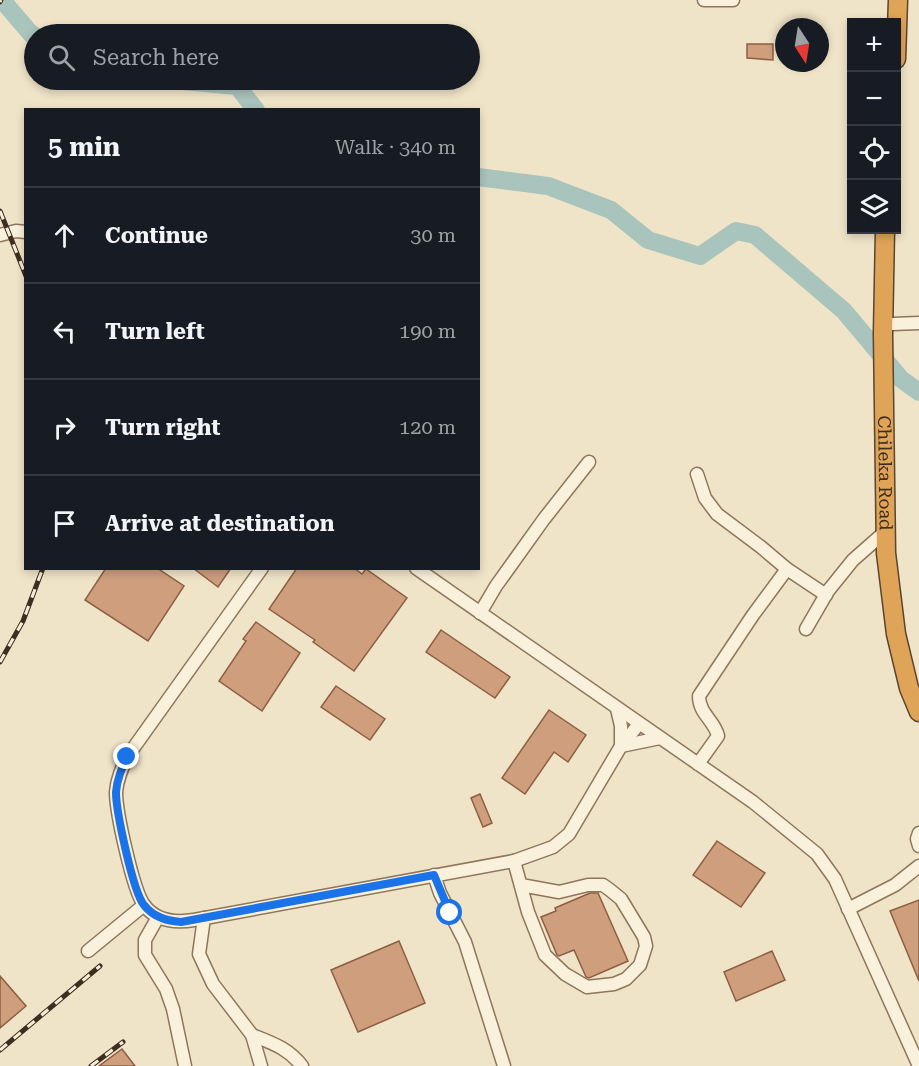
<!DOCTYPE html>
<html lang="en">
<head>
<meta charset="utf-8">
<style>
	:root { --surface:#171b24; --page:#242831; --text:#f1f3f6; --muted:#9ea1a6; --line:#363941 }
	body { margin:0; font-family:"Roboto Serif",serif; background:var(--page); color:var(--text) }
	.controls { position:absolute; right:18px; top:18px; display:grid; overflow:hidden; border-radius:0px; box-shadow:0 3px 9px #0003 }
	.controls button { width:54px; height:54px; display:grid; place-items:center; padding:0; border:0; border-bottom:2px solid var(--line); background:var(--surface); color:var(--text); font:30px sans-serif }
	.compass { position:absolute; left:775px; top:18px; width:54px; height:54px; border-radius:50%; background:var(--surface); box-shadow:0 3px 9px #0003; rotate:168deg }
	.stop { position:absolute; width:18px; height:18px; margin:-14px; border:4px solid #1a73e8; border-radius:50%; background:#fff }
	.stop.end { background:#1a73e8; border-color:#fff; box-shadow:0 2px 6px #0008 }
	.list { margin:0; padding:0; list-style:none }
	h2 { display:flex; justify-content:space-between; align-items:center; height:78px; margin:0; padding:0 24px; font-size:26px }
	h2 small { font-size:20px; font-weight:400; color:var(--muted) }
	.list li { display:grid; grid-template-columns:39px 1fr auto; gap:18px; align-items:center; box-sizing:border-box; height:96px; padding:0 24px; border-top:2px solid var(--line) }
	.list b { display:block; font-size:22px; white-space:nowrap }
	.list em { font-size:20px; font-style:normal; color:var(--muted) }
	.icon { flex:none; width:33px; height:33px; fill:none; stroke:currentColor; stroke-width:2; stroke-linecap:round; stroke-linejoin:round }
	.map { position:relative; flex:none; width:919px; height:1066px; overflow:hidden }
	.search { position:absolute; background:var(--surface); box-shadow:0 3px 9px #0003; left:24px; top:24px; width:456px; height:66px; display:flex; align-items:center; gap:15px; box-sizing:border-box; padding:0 21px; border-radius:33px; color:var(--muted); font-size:22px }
	.panel { position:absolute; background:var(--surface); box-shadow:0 3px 9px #0003; left:24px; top:108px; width:456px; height:462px; border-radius:0px }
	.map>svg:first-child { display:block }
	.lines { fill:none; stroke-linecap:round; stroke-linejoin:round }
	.river { stroke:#a9c4bc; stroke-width:18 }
	.building { fill:#cf9f7d; stroke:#8d5f41; stroke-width:1.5 }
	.minor-casing { stroke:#8d765c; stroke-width:15 }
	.highway-casing { stroke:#5b4430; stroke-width:21 }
	.minor { stroke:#faf1dc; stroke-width:12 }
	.highway { stroke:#e0a458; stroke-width:18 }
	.rail-casing { stroke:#3d2e20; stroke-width:5 }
	.rail { stroke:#f7eed8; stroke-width:3; stroke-dasharray:9; stroke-linecap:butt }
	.route { stroke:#1a73e8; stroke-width:8 }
	.labels { text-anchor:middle; stroke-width:5; stroke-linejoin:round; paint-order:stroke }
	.street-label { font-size:18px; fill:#3d2e20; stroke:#f7eed8 }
</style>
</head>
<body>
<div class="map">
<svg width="919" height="1066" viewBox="0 0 919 1066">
	<rect width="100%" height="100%" fill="#f0e4c8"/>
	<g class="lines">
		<!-- river -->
		<g class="river">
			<path d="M 8,7 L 32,35 L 34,35"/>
			<path d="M 171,80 L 237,86 L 256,110"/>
			<path d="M 478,177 L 548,186 L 611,210 L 648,240 L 700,256 L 736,231 L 755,235 L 844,311 L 901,379 L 919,392"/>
		</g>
	</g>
	<!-- building -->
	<g class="building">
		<path d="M 747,44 L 773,44 L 773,60 L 747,58 Z"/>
		<path d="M 304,80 L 332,80 L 332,87 L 303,87 Z"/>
		<path d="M 106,568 L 157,568 L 184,586 L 148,641 L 85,600 Z"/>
		<path d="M 193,568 L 231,568 L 218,587 Z"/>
		<path d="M 297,568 L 354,568 L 362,574 L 366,569 L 407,598 L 354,671 L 313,642 L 315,640 L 269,609 Z"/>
		<path d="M 256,622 L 300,653 L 262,711 L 219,681 L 246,641 L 243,639 Z"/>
		<path d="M 441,630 L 510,677 L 495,698 L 426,652 Z"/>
		<path d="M 336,686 L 385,719 L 370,740 L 321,707 Z"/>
		<path d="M 549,710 L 586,735 L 568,762 L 554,752 L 525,794 L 502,778 Z"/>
		<path d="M 480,794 L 492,823 L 483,827 L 471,798 Z"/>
		<path d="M 717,841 L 765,873 L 741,907 L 693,875 Z"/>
		<path d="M 590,893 L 598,893 L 628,961 L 589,978 L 586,977 L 574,950 L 559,956 L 557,955 L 541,917 L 556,911 L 555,908 Z"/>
		<path d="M 919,900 L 919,981 L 890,911 Z"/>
		<path d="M 399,941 L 425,1003 L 358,1032 L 331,970 Z"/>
		<path d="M 772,951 L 785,980 L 736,1001 L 724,972 Z"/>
		<path d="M 0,976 L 26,1006 L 0,1028 Z"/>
		<path d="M 122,1049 L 135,1066 L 99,1066 Z"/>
	</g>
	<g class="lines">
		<!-- minor casing -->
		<g class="minor-casing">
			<g id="minor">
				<path d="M 704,0 L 733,0"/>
				<path d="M 0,235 L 16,231 L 26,232"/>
				<path d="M 893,324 L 919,323"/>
				<path d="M 697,474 L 705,498 L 717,514 L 761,547 L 787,569 L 826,595"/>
				<path d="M 262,568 L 127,757 C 122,768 117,779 116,792 C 116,812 133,890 144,905 C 156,921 176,923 194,920 L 514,861 L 553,847 L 569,834 L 621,746 L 639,724"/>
				<path d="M 416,568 L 753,802 L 817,854 L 835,879 L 919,1066"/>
				<path d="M 480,613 L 496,586 L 544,519 L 589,462"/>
				<path d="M 806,629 L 828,591 L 853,560 L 886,531"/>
				<path d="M 617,709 L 621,726 L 621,746"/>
				<path d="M 621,746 L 660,738"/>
				<path d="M 698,764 L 718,736 C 715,721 699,714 699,696 L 753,615 L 787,569"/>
				<path d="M 919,833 L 917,839 L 919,846"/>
				<path d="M 514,861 L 528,912 L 545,955 L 565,974 L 587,987 L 614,984 L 626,979 L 640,965 L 646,946 L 644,937 L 621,899 L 610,890 L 603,885 L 588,885 L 559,892 L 521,885"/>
				<path d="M 434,875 L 440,893 L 465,942 L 504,1066"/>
				<path d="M 848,909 L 895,885 L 919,866"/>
				<path d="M 158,917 L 145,940 L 145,955 L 166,989 L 173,1009 L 185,1066"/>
				<path d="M 204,918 L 199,954 L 213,984 L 252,1035 L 261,1066"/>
				<path d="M 88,951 L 144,905"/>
				<path d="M 252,1035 C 272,1043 288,1048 302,1066"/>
			</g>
		</g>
		<!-- highway casing -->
		<g class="highway-casing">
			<g id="highway">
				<path d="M 896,59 L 898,0"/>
				<path id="s1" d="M 885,230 L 883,334 L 886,553 L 896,634 L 909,688 L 919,712"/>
			</g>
		</g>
		<!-- minor -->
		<use href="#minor" class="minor"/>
		<!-- highway -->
		<use href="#highway" class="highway"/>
		<!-- rail casing -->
		<g class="rail-casing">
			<g id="rail">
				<path d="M 0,2 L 1,0"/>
				<path d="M 0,211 L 26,276"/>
				<path d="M 0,662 L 23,621 L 43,568"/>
				<path d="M 0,1050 L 100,966"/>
				<path d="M 91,1066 L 123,1042"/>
			</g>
		</g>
		<!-- rail -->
		<use href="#rail" class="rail"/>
	</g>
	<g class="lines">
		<!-- route -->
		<path class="route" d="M 127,757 C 122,768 117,779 116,792 C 116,811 133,892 144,905 C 153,917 167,921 181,922 L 434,875 L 450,913"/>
	</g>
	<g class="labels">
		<!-- street labels -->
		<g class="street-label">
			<text dy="6" stroke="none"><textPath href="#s1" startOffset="243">Chileka Road</textPath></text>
		</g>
	</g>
</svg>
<div class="controls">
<button>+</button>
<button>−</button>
<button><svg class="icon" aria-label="locate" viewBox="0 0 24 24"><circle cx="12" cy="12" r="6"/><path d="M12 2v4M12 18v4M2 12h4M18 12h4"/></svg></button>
<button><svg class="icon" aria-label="layers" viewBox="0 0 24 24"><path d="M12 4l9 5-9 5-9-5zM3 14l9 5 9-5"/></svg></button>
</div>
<svg class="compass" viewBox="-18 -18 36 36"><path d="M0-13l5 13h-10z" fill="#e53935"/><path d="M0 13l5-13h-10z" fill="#9ea1a6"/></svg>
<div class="stop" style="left:450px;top:913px"></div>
<div class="stop end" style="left:127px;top:757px"></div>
<div class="search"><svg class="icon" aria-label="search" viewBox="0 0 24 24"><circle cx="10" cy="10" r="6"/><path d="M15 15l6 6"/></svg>Search here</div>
<section class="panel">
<h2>5 min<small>Walk · 340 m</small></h2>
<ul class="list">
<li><svg class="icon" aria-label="ahead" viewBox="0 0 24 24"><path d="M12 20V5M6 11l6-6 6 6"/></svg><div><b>Continue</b></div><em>30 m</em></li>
<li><svg class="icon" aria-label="left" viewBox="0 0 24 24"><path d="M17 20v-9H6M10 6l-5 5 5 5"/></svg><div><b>Turn left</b></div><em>190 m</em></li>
<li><svg class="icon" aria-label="right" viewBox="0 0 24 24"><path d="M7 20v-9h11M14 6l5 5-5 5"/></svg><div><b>Turn right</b></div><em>120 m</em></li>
<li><svg class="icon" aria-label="arrive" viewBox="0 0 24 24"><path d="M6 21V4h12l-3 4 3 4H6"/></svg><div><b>Arrive at destination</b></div></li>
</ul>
</section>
</div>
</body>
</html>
